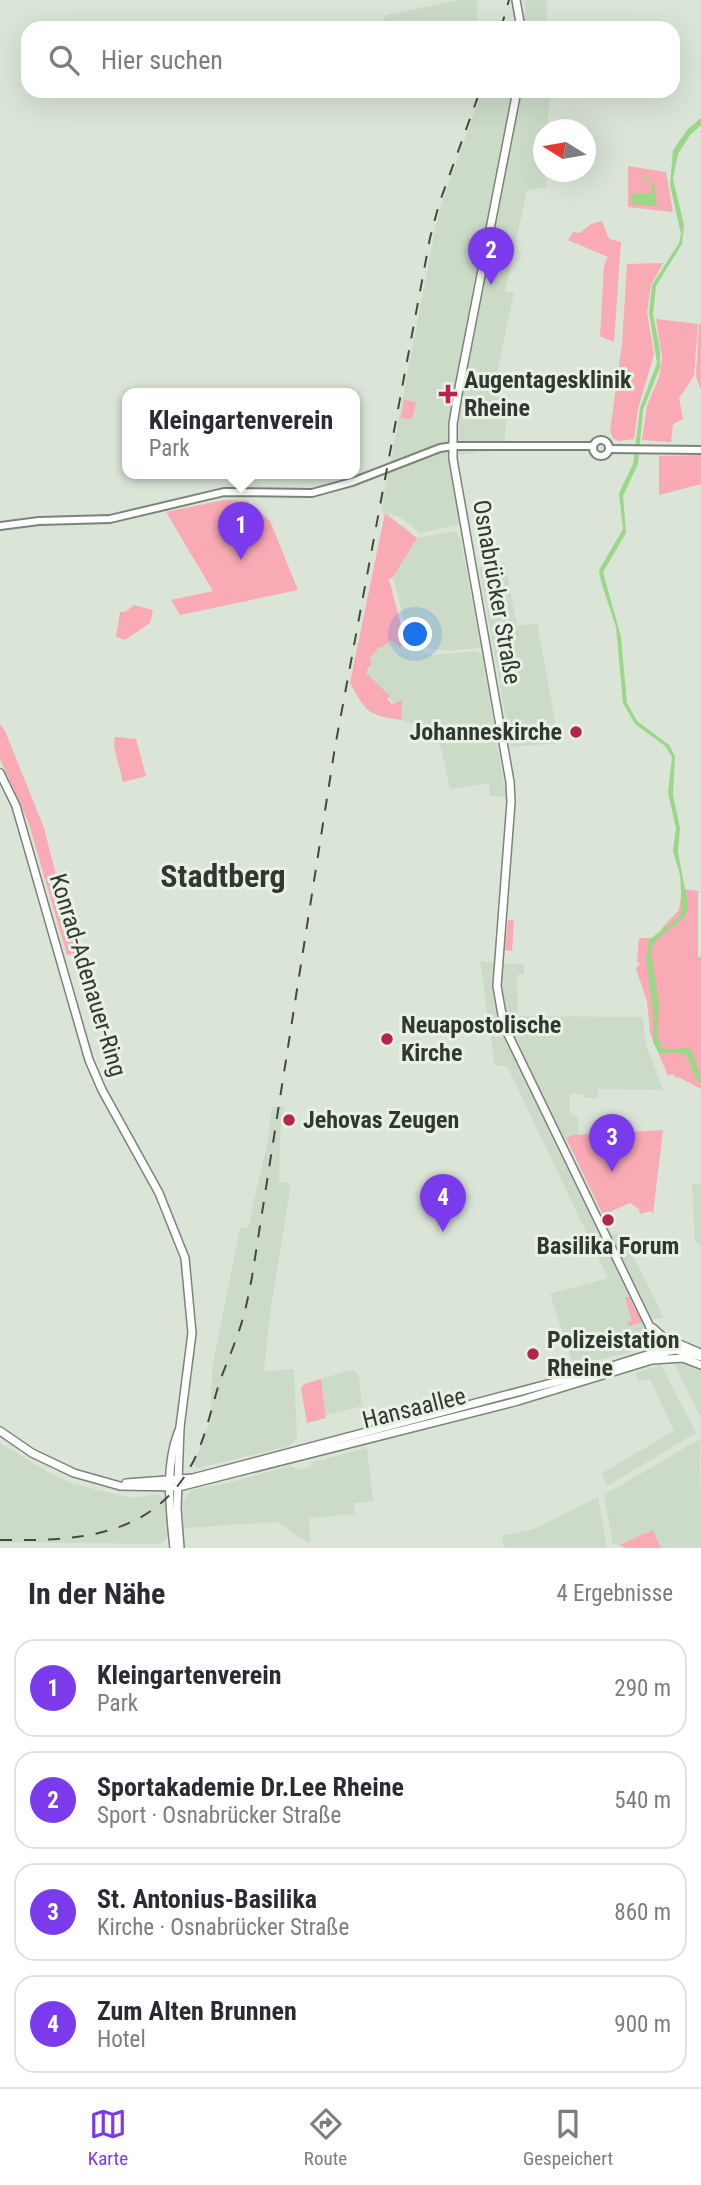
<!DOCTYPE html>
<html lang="de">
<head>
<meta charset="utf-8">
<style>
	:root { --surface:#fff; --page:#f2f2f3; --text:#2b2b33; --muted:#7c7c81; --line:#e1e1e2; --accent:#7c3aed }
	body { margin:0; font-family:"Roboto Condensed",sans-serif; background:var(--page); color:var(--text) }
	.compass { position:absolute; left:533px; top:119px; width:63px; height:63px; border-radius:50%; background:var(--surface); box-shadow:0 7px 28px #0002; rotate:281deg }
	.you { position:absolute; left:416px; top:635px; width:24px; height:24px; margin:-18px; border:5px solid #fff; border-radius:50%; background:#1a73e8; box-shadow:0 0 0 10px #1a73e833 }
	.badge { display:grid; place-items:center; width:46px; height:46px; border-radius:50%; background:var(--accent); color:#fff; font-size:23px; font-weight:700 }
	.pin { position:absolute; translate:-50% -58px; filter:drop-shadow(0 2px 4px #0008) }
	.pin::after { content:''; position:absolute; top:37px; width:24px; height:21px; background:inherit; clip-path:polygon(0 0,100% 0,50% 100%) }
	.popup { position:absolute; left:122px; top:388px; width:238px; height:91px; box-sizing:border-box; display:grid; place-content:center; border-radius:14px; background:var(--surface); filter:drop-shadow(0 2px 5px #0005); font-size:23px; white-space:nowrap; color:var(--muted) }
	.popup b { font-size:26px; color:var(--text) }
	.popup::after { content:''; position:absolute; left:50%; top:100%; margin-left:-14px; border:14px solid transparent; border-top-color:var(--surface) }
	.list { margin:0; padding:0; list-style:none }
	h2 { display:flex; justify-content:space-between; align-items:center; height:91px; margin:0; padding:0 28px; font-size:30px }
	h2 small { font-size:23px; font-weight:400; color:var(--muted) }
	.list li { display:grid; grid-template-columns:46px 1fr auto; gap:21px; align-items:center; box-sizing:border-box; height:98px; margin:0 14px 14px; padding:0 14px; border:2px solid var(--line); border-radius:21px }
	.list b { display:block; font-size:26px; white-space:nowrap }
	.list p { margin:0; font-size:23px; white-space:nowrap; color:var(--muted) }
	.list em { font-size:23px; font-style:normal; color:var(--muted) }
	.icon { flex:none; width:38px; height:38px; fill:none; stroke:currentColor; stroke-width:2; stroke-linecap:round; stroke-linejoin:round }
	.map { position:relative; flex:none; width:701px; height:1548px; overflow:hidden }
	.search { position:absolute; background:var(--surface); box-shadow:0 7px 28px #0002; left:21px; right:21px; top:21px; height:77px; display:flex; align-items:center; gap:18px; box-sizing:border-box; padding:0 24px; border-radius:21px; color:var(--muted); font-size:26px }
	.sheet { height:539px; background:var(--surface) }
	nav { display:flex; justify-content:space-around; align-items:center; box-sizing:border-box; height:98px; border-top:2px solid var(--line); background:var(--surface); font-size:19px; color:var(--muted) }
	nav a { display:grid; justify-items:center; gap:4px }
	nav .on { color:var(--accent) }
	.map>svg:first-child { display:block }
	.built { fill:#ccdbc8 }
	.green { fill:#f9aab4 }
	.water { fill:#9bd789 }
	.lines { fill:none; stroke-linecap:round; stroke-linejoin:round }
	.tertiary-casing { stroke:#7b8478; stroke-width:10 }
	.secondary-casing { stroke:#7b8478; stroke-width:10 }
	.tertiary { stroke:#fff; stroke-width:6 }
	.secondary { stroke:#fff; stroke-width:7 }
	.rail { stroke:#444943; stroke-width:2; stroke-dasharray:12 12; stroke-linecap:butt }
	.poi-dot { fill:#b5244c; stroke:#e7f2e4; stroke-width:2.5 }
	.labels { text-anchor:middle; stroke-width:6; stroke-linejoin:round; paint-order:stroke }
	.poi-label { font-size:24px; font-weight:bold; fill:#333732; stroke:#e7f2e4; text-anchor:start }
	.street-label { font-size:24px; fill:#333732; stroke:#e7f2e4 }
	.district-label { font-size:32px; font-weight:bold; fill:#333732; stroke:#e7f2e4 }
</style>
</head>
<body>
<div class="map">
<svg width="701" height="1548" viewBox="0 0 701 1548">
	<rect width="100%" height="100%" fill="#dae5d7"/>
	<!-- built -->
	<g class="built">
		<path d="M 458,0 L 477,0 L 477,28 L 384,28 L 384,18 L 387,15 Z"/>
		<path d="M 524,0 L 547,0 L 546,28 L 504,28 L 505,25 L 515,26 L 526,12 Z"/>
		<path d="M 482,91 L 551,91 L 547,129 L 536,134 L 533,160 L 543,161 L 547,187 L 527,191 L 505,291 L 514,293 L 492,396 L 508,400 L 504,449 L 449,456 L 461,524 L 420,533 L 400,517 L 381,512 L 435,230 L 442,202 Z"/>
		<path d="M 455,531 L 460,537 L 481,648 L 446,651 L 420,647 L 410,641 L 393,577 L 417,538 Z"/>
		<path d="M 505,563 L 517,626 L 537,623 L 559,743 L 511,747 L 479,567 Z"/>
		<path d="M 392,639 L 400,648 L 405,641 L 416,650 L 433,655 L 476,651 L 482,654 L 506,797 L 490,796 L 489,783 L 450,789 L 441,748 L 431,729 L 401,720 L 401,701 L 394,703 L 365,673 L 370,669 L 369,659 L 379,647 L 381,648 Z"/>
		<path d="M 480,961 L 524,965 L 524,974 L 517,975 L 518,1016 L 643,1017 L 646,1045 L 663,1090 L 598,1089 L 598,1098 L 584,1098 L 583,1094 L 570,1094 L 570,1112 L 578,1118 L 579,1135 L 572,1135 L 565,1139 L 612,1235 L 621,1232 L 664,1318 L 644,1320 L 652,1343 L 651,1347 L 595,1361 L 590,1367 L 581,1370 L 576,1369 L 572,1362 L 550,1294 L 608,1278 L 507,1066 L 495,1066 Z"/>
		<path d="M 285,1106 L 281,1121 L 279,1182 L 291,1183 L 271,1307 L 264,1371 L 294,1369 L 297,1439 L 289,1446 L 198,1468 L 193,1465 L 211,1419 L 212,1369 L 240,1227 L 248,1228 L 268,1139 L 272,1107 Z"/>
		<path d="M 692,1184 L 701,1184 L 701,1245 L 695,1242 Z"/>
		<path d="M 677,1361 L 701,1371 L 701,1418 L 675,1366 Z"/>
		<path d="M 661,1365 L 696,1433 L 607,1486 L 602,1473 L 674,1431 L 650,1379 L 639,1381 L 635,1373 Z"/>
		<path d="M 350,1370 L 355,1371 L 359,1376 L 362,1406 L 326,1415 L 321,1379 Z"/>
		<path d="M 700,1439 L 701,1548 L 661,1548 L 653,1530 L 618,1545 L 613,1544 L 604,1495 Z"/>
		<path d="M 0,1443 L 46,1471 L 74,1484 L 131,1498 L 160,1494 L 166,1505 L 168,1537 L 160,1544 L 0,1542 Z"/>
		<path d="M 367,1448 L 373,1501 L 354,1503 L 355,1514 L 309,1518 L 310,1544 L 277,1522 L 183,1528 L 183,1501 L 191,1490 L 227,1483 L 291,1466 L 300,1470 L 309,1467 L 313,1462 Z"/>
		<path d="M 598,1497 L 607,1548 L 504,1548 L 502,1536 L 533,1529 Z"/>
	</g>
	<!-- green -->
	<g class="green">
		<path d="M 628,166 L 666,172 L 673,212 L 628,207 Z"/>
		<path d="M 602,221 L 609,239 L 621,242 L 614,342 L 600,336 L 604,266 L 608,257 L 568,240 L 573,232 L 580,233 L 591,224 Z"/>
		<path d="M 663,263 L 651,285 L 647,312 L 654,354 L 638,409 L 634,439 L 619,441 L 613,438 L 610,431 L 622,344 L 627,264 Z"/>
		<path d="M 656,319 L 698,324 L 694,376 L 679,398 L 683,419 L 673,424 L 671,442 L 642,440 L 647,406 L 659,377 L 662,357 Z"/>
		<path d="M 701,323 L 701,390 L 696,376 L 699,325 Z"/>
		<path d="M 404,400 L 416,402 L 412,419 L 401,418 Z"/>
		<path d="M 701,455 L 701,484 L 659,495 L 659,456 Z"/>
		<path d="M 224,500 L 247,501 L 270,521 L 298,590 L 180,615 L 171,600 L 213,591 L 166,512 Z"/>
		<path d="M 385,513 L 417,538 L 393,577 L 389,579 L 405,641 L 400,648 L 392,640 L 381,648 L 379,647 L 369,659 L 372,662 L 366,673 L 390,696 L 387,699 L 392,704 L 402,700 L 401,720 C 366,714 367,713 350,683 Z"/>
		<path d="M 134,605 L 153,610 L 150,623 L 125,640 L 116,637 L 120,612 L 125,612 Z"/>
		<path d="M 0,724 L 5,731 L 44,828 L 70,930 L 86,952 L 67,955 L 29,824 L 0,759 Z"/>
		<path d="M 115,737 L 136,739 L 146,776 L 123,782 L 114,747 Z"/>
		<path d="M 682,889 L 698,891 L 698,958 L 701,956 L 701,1089 L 678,1077 L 677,1078 L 672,1074 L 668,1076 L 650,1033 L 647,1001 L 636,969 L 640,963 L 637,962 L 639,938 L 652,938 L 648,951 L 662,928 L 679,910 Z"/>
		<path d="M 508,920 L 514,920 L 512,951 L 505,950 Z"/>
		<path d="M 663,1130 L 653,1214 L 651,1211 L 640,1214 L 639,1209 L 630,1203 L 603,1215 L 566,1138 L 572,1135 Z"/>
		<path d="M 625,1297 L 629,1297 L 642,1322 L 629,1326 L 628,1322 L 632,1321 Z"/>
		<path d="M 321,1379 L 326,1418 L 307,1423 L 301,1388 L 304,1384 Z"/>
		<path d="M 653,1530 L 661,1548 L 626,1548 L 619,1545 Z"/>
	</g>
	<!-- water -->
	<g class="water">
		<path d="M 701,118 L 701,125 L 690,135 L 678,154 L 673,179 L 684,225 L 682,244 L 656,286 L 653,314 L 660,350 L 660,367 L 643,410 L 638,464 L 623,496 L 626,533 L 603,572 L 621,637 L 627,703 L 637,721 L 669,745 L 675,756 L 673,795 L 680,828 L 678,852 L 688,905 L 685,917 L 657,939 L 651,950 L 659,1006 L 657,1036 L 662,1048 C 683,1053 691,1037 697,1066 C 698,1073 701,1077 701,1084 L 696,1079 L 687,1056 L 679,1053 L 659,1053 L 653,1042 L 653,1011 L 646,959 L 649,940 L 679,917 L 682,910 L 680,875 L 673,851 L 676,828 L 668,793 L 672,757 L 665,746 L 635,724 L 623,703 L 616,627 L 601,582 L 599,570 L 623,529 L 619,493 L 633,464 L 640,408 L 657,363 L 649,312 L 652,285 L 679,243 L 681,234 L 670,185 L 673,150 L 688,129 Z"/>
		<path d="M 644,177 L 649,178 L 654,184 L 657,206 L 631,204 L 632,193 L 652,193 L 651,181 L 644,179 Z"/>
	</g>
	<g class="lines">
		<!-- tertiary casing -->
		<g class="tertiary-casing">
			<g id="tertiary">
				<circle cx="601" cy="448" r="8"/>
				<path d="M 609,449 L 701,450"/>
				<path d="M 0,526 L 39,521 L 110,519 L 224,492 L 312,493 L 352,482 L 440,448 L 453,446 L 593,446"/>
			</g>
		</g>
		<!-- secondary casing -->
		<g class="secondary-casing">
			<g id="secondary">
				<path d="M 516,0 L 521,28"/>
				<path d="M 517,91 L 459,388 L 453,424 L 453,459 L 510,782 L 511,802 L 497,986 L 504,1026 L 665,1358"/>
				<path d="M 0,773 L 16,806 L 89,1060 L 102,1090 L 159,1193 L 185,1258 L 192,1333 L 180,1427 L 177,1509 L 180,1548"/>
				<path d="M 653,1328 L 663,1337 L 698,1352"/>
				<path d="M 0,1431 L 32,1453 L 74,1473 L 120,1486 L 179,1487 L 518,1401 L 652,1360 L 683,1358 L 701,1365"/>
				<path d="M 126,1483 L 193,1478 L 593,1372 L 650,1354 L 676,1350 L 701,1357"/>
				<path d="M 174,1548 C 170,1510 164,1464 180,1428"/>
			</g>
		</g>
		<!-- tertiary -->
		<use href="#tertiary" class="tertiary"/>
		<!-- secondary -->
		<use href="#secondary" class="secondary"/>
		<!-- rail -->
		<g class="rail">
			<path d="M 501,28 L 509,0"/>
			<path d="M 0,1540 C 77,1541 155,1538 194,1460 C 206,1436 211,1409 219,1384 C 224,1369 231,1354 236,1339 C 244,1319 248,1298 252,1277 L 335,747 L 430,238 L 439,204 L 480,91"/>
		</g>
	</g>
	<!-- markers -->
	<g class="poi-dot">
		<path d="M444.5 383.5h7v7h7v7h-7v7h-7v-7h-7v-7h7z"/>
		<circle cx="576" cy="732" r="7"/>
		<circle cx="387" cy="1039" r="7"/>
		<circle cx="289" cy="1120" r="7"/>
		<circle cx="608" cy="1220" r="7"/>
		<circle cx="533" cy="1354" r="7"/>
	</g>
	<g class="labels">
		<!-- poi labels -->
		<g class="poi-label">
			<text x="464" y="388">Augentagesklinik<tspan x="464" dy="28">Rheine</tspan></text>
			<text x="562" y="740" text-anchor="end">Johanneskirche</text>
			<text x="401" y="1033">Neuapostolische<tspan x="401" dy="28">Kirche</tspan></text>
			<text x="303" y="1128">Jehovas Zeugen</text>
			<text x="608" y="1254" text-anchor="middle">Basilika Forum</text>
			<text x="547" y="1348">Polizeistation<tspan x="547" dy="28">Rheine</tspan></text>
		</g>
		<!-- street labels -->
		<g class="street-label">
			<text transform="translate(497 592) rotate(80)" y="8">Osnabrücker Straße</text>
			<text transform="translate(88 975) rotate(73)" y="8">Konrad-Adenauer-Ring</text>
			<text transform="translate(414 1408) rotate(-14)" y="8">Hansaallee</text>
		</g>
		<!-- district labels -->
		<g class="district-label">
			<text x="223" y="887">Stadtberg</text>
		</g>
	</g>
</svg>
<svg class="compass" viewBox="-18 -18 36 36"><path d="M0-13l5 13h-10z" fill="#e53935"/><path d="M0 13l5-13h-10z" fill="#7c7c81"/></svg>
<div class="you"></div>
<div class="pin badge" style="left:241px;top:560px">1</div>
<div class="popup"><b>Kleingartenverein</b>Park</div>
<div class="pin badge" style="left:491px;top:285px">2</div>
<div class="pin badge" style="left:612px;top:1172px">3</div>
<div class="pin badge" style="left:443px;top:1232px">4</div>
<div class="search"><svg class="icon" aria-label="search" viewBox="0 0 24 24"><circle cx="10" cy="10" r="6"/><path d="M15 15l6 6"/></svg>Hier suchen</div>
</div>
<section class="sheet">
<h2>In der Nähe<small>4 Ergebnisse</small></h2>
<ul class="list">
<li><span class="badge">1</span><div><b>Kleingartenverein</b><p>Park</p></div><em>290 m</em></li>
<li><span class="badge">2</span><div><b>Sportakademie Dr.Lee Rheine</b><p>Sport · Osnabrücker Straße</p></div><em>540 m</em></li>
<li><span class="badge">3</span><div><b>St. Antonius-Basilika</b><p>Kirche · Osnabrücker Straße</p></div><em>860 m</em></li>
<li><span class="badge">4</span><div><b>Zum Alten Brunnen</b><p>Hotel</p></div><em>900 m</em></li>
</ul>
</section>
<nav>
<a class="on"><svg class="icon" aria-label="map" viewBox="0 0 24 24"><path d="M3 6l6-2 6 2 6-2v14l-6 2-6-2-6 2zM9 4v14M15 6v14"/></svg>Karte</a>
<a><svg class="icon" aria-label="directions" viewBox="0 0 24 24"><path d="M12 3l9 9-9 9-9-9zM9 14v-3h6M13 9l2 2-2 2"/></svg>Route</a>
<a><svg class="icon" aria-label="saved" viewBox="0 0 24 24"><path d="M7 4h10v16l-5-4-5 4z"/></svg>Gespeichert</a>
</nav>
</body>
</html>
